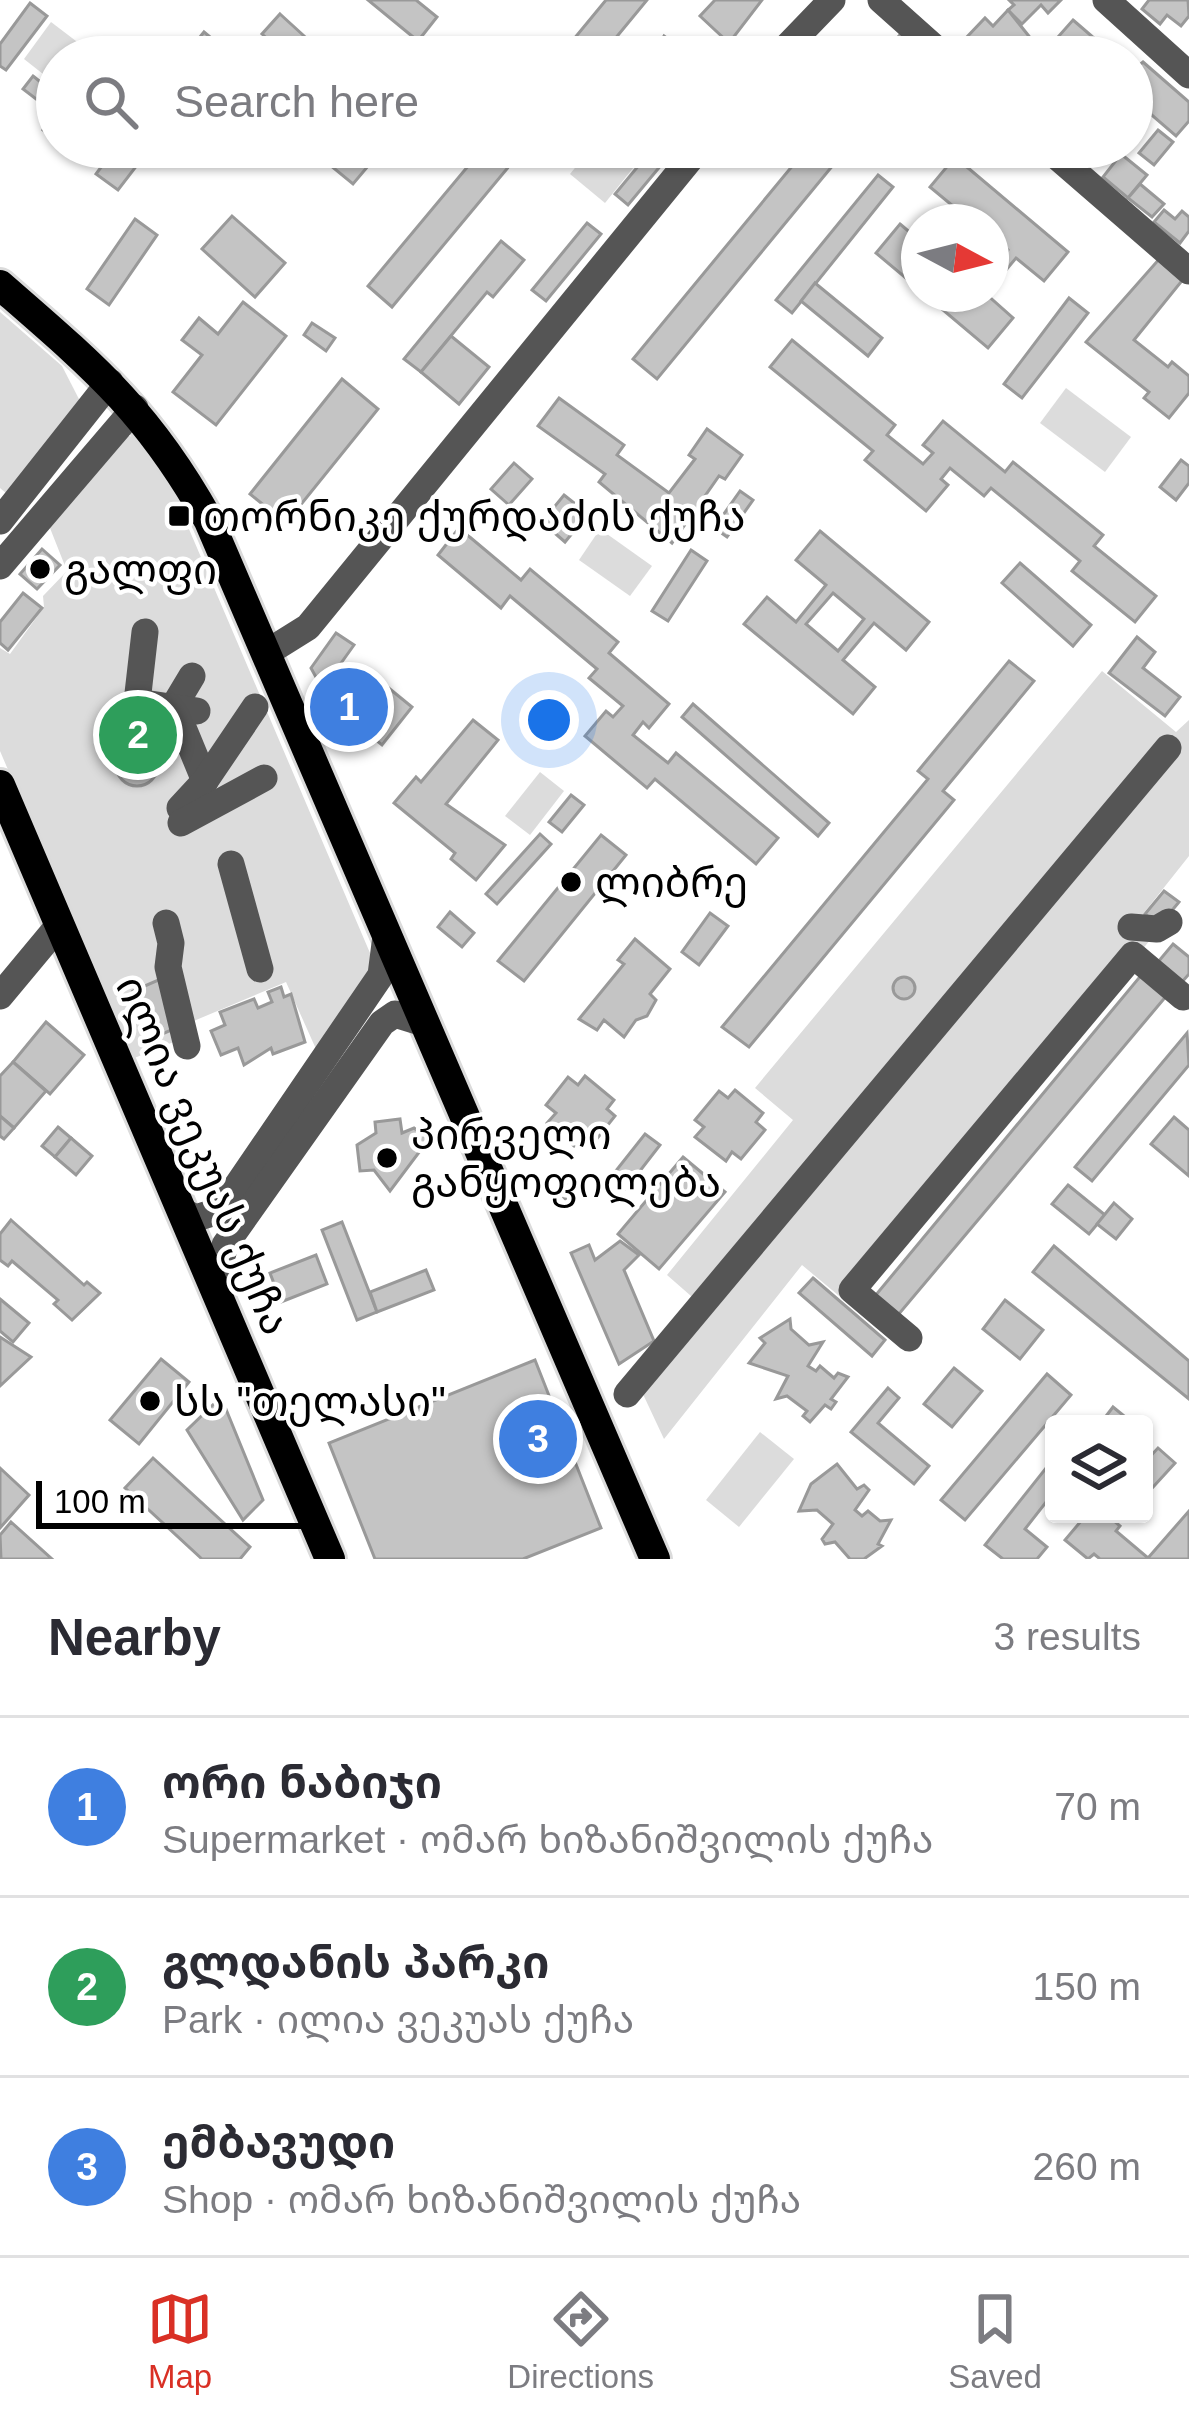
<!DOCTYPE html>
<html lang="en">
<head>
<meta charset="utf-8">
<style>
	:root { --surface:#fff; --page:#f7f7f7; --text:#2b2b33; --muted:#7c7c81; --line:#e1e1e2; --accent:#d93025 }
	body { margin:0; font-family:Helvetica,"Noto Sans Georgian",sans-serif; background:var(--page); color:var(--text) }
	.controls { position:absolute; right:36px; bottom:36px; display:grid; overflow:hidden; border-radius:12px; box-shadow:0 3px 9px #0004 }
	.controls button { width:108px; height:108px; display:grid; place-items:center; padding:0; border:0; border-bottom:3px solid var(--line); background:var(--surface); color:var(--text); font:60px sans-serif }
	.compass { position:absolute; left:901px; top:204px; width:108px; height:108px; border-radius:50%; background:var(--surface); box-shadow:0 3px 9px #0004; rotate:97deg }
	.scale { position:absolute; left:36px; bottom:30px; width:273px; box-sizing:border-box; padding-left:12px; border:6px solid #000; border-top:0; font-size:33px; line-height:42px; white-space:nowrap; color:#000; -webkit-text-stroke:9px #fff; paint-order:stroke }
	.you { position:absolute; left:549px; top:720px; width:42px; height:42px; margin:-30px; border:9px solid #fff; border-radius:50%; background:#1a73e8; box-shadow:0 0 0 18px #1a73e833 }
	.badge { display:grid; place-items:center; width:78px; height:78px; border-radius:50%; background:var(--accent); color:#fff; font-size:39px; font-weight:700 }
	.pin { position:absolute; translate:-50% -50%; border:6px solid #fff; box-shadow:0 3px 12px #0006 }
	.list { margin:0; padding:0; list-style:none }
	h2 { display:flex; justify-content:space-between; align-items:center; height:156px; margin:0; padding:0 48px; font-size:51px }
	h2 small { font-size:39px; font-weight:400; color:var(--muted) }
	.list li { display:grid; grid-template-columns:78px 1fr auto; gap:36px; align-items:center; box-sizing:border-box; height:180px; padding:0 48px; border-top:3px solid var(--line) }
	.list b { display:block; font-size:45px; white-space:nowrap }
	.list p { margin:0; font-size:39px; white-space:nowrap; color:var(--muted) }
	.list em { font-size:39px; font-style:normal; color:var(--muted) }
	.icon { flex:none; width:66px; height:66px; fill:none; stroke:currentColor; stroke-width:2; stroke-linecap:round; stroke-linejoin:round }
	.map { position:relative; flex:none; width:1189px; height:1559px; overflow:hidden }
	.search { position:absolute; background:var(--surface); box-shadow:0 3px 9px #0004; left:36px; right:36px; top:36px; height:132px; display:flex; align-items:center; gap:30px; box-sizing:border-box; padding:0 42px; border-radius:66px; color:var(--muted); font-size:45px }
	.sheet { height:696px; background:var(--surface) }
	nav { display:flex; justify-content:space-around; align-items:center; box-sizing:border-box; height:168px; border-top:3px solid var(--line); background:var(--surface); font-size:33px; color:var(--muted) }
	nav a { display:grid; justify-items:center; gap:6px }
	nav .on { color:var(--accent) }
	.map>svg:first-child { display:block }
	.green { fill:#dcdcdc }
	.building { fill:#c4c4c4; stroke:#999; stroke-width:3; fill-rule:evenodd }
	.lines { fill:none; stroke-linecap:round; stroke-linejoin:round }
	.major-casing { stroke:#dbdbdb; stroke-width:36 }
	.minor { stroke:#555; stroke-width:27 }
	.major { stroke:#000; stroke-width:30 }
	.poi-dot { fill:#000; stroke:#fff; stroke-width:4.5 }
	.labels { text-anchor:middle; stroke-width:9; stroke-linejoin:round; paint-order:stroke }
	.poi-label { font-size:42px; fill:#000; stroke:#fff; text-anchor:start }
	.street-label { font-size:42px; fill:#000; stroke:#fff }
</style>
</head>
<body>
<div class="map">
<svg width="1189" height="1559" viewBox="0 0 1189 1559">
	<rect width="100%" height="100%" fill="#fff"/>
	<!-- green -->
	<g class="green">
		<path d="M 51,22 L 97,57 L 57,57 L 57,85 L 24,59 Z"/>
		<path d="M 592,147 L 650,147 L 605,203 L 570,174 Z"/>
		<path d="M 0,312 L 62,366 L 82,405 L 12,498 L 0,488 Z"/>
		<path d="M 1066,388 L 1131,437 L 1105,472 L 1040,423 Z"/>
		<path d="M 121,435 L 136,437 L 174,494 L 373,960 L 369,976 L 316,1049 L 286,982 L 189,1023 L 193,1034 L 132,1059 L 0,751 L 0,648 L 10,654 L 44,607 L 43,596 L 67,571 L 48,523 Z"/>
		<path d="M 600,529 L 652,566 L 630,596 L 579,560 Z"/>
		<path d="M 1102,671 L 1176,732 L 1189,720 L 1189,856 L 1139,919 L 1155,934 L 850,1305 L 802,1265 L 664,1439 L 634,1375 L 699,1303 L 667,1275 L 793,1120 L 755,1088 Z"/>
		<path d="M 540,772 L 564,791 L 530,835 L 505,816 Z"/>
		<path d="M 760,1432 L 794,1459 L 739,1527 L 706,1500 Z"/>
	</g>
	<!-- building -->
	<g class="building">
		<path d="M 368,0 L 416,0 L 437,17 L 418,41 Z"/>
		<path d="M 606,0 L 647,0 L 600,57 L 559,57 Z"/>
		<path d="M 715,0 L 762,0 L 729,43 L 700,16 Z"/>
		<path d="M 1009,0 L 1061,0 L 1048,13 L 1041,5 L 1022,24 L 1008,10 L 1014,5 Z"/>
		<path d="M 1149,0 L 1188,0 L 1189,16 L 1181,26 L 1167,15 L 1160,24 L 1142,9 Z"/>
		<path d="M 30,3 L 47,16 L 6,70 L 0,66 L 0,44 Z"/>
		<path d="M 1008,10 L 1040,50 L 1033,57 L 983,57 L 965,39 L 985,18 L 993,26 Z"/>
		<path d="M 280,14 L 327,57 L 288,57 L 262,34 Z"/>
		<path d="M 1073,20 L 1116,57 L 1063,57 L 1050,46 Z"/>
		<path d="M 903,31 L 927,51 L 922,57 L 882,57 Z"/>
		<path d="M 204,32 L 234,57 L 184,57 Z"/>
		<path d="M 664,36 L 680,48 L 673,57 L 652,57 Z"/>
		<path d="M 1143,62 L 1189,102 L 1189,121 L 1176,136 L 1132,98 L 1132,71 Z"/>
		<path d="M 33,76 L 57,95 L 57,115 L 23,89 Z"/>
		<path d="M 55,113 L 57,115 L 57,141 L 43,130 Z"/>
		<path d="M 1158,130 L 1173,142 L 1154,165 L 1139,153 Z"/>
		<path d="M 116,147 L 151,147 L 118,190 L 96,174 Z"/>
		<path d="M 308,147 L 359,147 L 374,159 L 353,184 Z"/>
		<path d="M 484,147 L 525,147 L 392,307 L 368,286 Z"/>
		<path d="M 654,147 L 672,152 L 628,205 L 615,194 Z"/>
		<path d="M 808,147 L 848,147 L 657,379 L 633,359 Z"/>
		<path d="M 1121,154 L 1147,175 L 1128,198 L 1103,177 Z"/>
		<path d="M 955,157 L 1068,252 L 1044,281 L 1016,258 L 991,288 L 991,272 L 1008,250 L 991,236 L 991,222 L 950,222 L 959,211 L 930,187 Z"/>
		<path d="M 878,175 L 893,187 L 792,313 L 776,300 Z"/>
		<path d="M 1140,184 L 1164,204 L 1152,217 L 1128,198 Z"/>
		<path d="M 1164,210 L 1175,219 L 1182,211 L 1189,217 L 1189,231 L 1180,243 L 1154,222 Z"/>
		<path d="M 232,216 L 285,263 L 255,297 L 202,249 Z"/>
		<path d="M 135,219 L 157,235 L 109,305 L 87,289 Z"/>
		<path d="M 587,223 L 601,234 L 546,301 L 532,290 Z"/>
		<path d="M 900,224 L 919,240 L 919,289 L 876,253 Z"/>
		<path d="M 501,241 L 524,260 L 493,297 L 487,292 L 421,372 L 404,359 Z"/>
		<path d="M 1161,257 L 1185,277 L 1134,340 L 1168,367 L 1172,362 L 1189,376 L 1189,393 L 1169,418 L 1144,398 L 1149,392 L 1086,342 Z"/>
		<path d="M 815,283 L 882,338 L 868,356 L 801,301 Z"/>
		<path d="M 924,294 L 986,294 L 1013,318 L 988,348 Z"/>
		<path d="M 1069,298 L 1088,313 L 1022,398 L 1004,384 Z"/>
		<path d="M 243,302 L 286,336 L 216,425 L 173,392 L 202,355 L 182,340 L 199,318 L 218,334 Z"/>
		<path d="M 312,323 L 335,338 L 326,351 L 304,335 Z"/>
		<path d="M 451,336 L 489,367 L 459,404 L 421,372 Z"/>
		<path d="M 792,340 L 895,425 L 887,435 L 923,464 L 933,453 L 923,445 L 943,421 L 1005,472 L 1013,462 L 1103,535 L 1094,546 L 1156,596 L 1135,622 L 1072,571 L 1080,561 L 991,488 L 984,496 L 950,468 L 941,479 L 948,485 L 926,511 L 865,460 L 873,451 L 770,367 Z"/>
		<path d="M 342,379 L 378,409 L 286,523 L 250,494 Z"/>
		<path d="M 559,398 L 624,445 L 617,455 L 669,493 L 695,459 L 689,455 L 707,429 L 742,455 L 725,479 L 719,476 L 672,543 L 599,482 L 605,474 L 538,426 Z"/>
		<path d="M 1181,460 L 1189,466 L 1189,483 L 1176,500 L 1160,487 Z"/>
		<path d="M 514,463 L 532,479 L 509,505 L 491,489 Z"/>
		<path d="M 740,491 L 753,500 L 727,537 L 714,528 Z"/>
		<path d="M 564,495 L 588,514 L 565,542 L 542,522 Z"/>
		<path d="M 459,528 L 521,580 L 530,569 L 618,642 L 609,653 L 669,704 L 649,728 L 643,722 L 633,735 L 668,763 L 676,753 L 778,838 L 756,864 L 655,779 L 647,788 L 585,736 L 606,711 L 613,717 L 623,706 L 589,678 L 597,669 L 510,596 L 501,608 L 438,555 Z"/>
		<path d="M 820,531 L 929,622 L 906,650 L 874,623 L 843,660 L 875,687 L 853,714 L 744,624 L 767,597 L 796,622 L 826,585 L 796,560 ZM 833,593 L 864,619 L 838,651 L 806,624 Z"/>
		<path d="M 42,549 L 60,565 L 37,589 L 20,574 Z"/>
		<path d="M 691,550 L 707,561 L 668,621 L 652,611 Z"/>
		<path d="M 1020,563 L 1091,625 L 1073,646 L 1002,583 Z"/>
		<path d="M 23,593 L 42,608 L 8,650 L 0,643 L 0,622 Z"/>
		<path d="M 336,633 L 354,645 L 334,673 L 340,681 L 329,701 L 311,668 Z"/>
		<path d="M 1137,637 L 1155,652 L 1143,668 L 1180,697 L 1165,716 L 1109,673 Z"/>
		<path d="M 1009,661 L 1034,681 L 943,791 L 954,800 L 749,1047 L 722,1027 L 928,779 L 918,771 Z"/>
		<path d="M 374,676 L 412,707 L 382,745 L 333,706 L 345,691 L 355,699 Z"/>
		<path d="M 693,704 L 829,823 L 818,836 L 682,717 Z"/>
		<path d="M 473,720 L 498,740 L 446,804 L 505,845 L 476,880 L 451,859 L 455,853 L 394,803 L 416,777 L 421,782 Z"/>
		<circle cx="137" cy="765" r="21"/>
		<path d="M 571,795 L 584,805 L 562,832 L 549,822 Z"/>
		<path d="M 540,834 L 551,844 L 497,904 L 486,894 Z"/>
		<path d="M 601,835 L 626,855 L 524,981 L 498,961 Z"/>
		<path d="M 1164,891 L 1179,902 L 1160,925 L 1145,914 Z"/>
		<path d="M 450,912 L 474,933 L 462,947 L 438,927 Z"/>
		<path d="M 710,913 L 728,926 L 699,965 L 682,952 Z"/>
		<path d="M 635,939 L 670,969 L 650,994 L 656,1000 L 647,1016 L 636,1020 L 624,1037 L 604,1020 L 597,1030 L 579,1019 L 624,964 L 618,960 Z"/>
		<path d="M 1173,944 L 1189,957 L 1189,974 L 1182,982 L 1158,962 Z"/>
		<path d="M 1143,973 L 1168,994 L 893,1321 L 870,1302 Z"/>
		<circle cx="904" cy="988" r="11"/>
		<path d="M 163,978 L 183,1025 L 153,1038 L 133,991 Z"/>
		<path d="M 281,987 L 284,997 L 291,994 L 305,1042 L 273,1054 L 271,1048 L 244,1065 L 238,1048 L 221,1055 L 211,1031 L 225,1025 L 220,1012 L 254,999 L 258,1008 L 272,1002 L 268,992 Z"/>
		<path d="M 46,1022 L 84,1055 L 50,1094 L 13,1062 Z"/>
		<path d="M 1187,1033 L 1189,1065 L 1092,1181 L 1075,1167 Z"/>
		<path d="M 13,1062 L 46,1091 L 14,1128 L 0,1116 L 0,1076 Z"/>
		<path d="M 585,1076 L 614,1100 L 607,1109 L 615,1116 L 592,1145 L 582,1137 L 574,1146 L 547,1123 L 556,1113 L 546,1105 L 568,1077 L 578,1085 Z"/>
		<path d="M 735,1090 L 763,1113 L 756,1122 L 765,1130 L 741,1159 L 732,1152 L 726,1161 L 695,1137 L 704,1127 L 695,1120 L 719,1091 L 728,1098 Z"/>
		<path d="M 0,1116 L 14,1128 L 4,1139 L 0,1136 Z"/>
		<path d="M 1174,1117 L 1189,1130 L 1189,1176 L 1151,1144 Z"/>
		<path d="M 400,1119 L 402,1133 L 414,1128 L 429,1139 L 390,1191 L 374,1170 L 360,1171 L 357,1145 L 376,1133 L 375,1122 Z"/>
		<path d="M 58,1127 L 71,1138 L 55,1157 L 42,1146 Z"/>
		<path d="M 645,1134 L 660,1145 L 626,1189 L 611,1177 Z"/>
		<path d="M 71,1138 L 92,1156 L 76,1175 L 55,1157 Z"/>
		<path d="M 683,1157 L 725,1192 L 659,1269 L 618,1234 Z"/>
		<path d="M 568,1185 L 577,1196 L 569,1203 L 559,1192 Z"/>
		<path d="M 1068,1185 L 1105,1215 L 1089,1234 L 1052,1204 Z"/>
		<path d="M 1114,1203 L 1132,1219 L 1116,1239 L 1097,1224 Z"/>
		<path d="M 11,1220 L 84,1285 L 87,1282 L 100,1293 L 72,1320 L 54,1304 L 58,1300 L 12,1261 L 8,1266 L 0,1260 L 0,1234 Z"/>
		<path d="M 342,1222 L 377,1312 L 357,1320 L 322,1230 Z"/>
		<path d="M 620,1241 L 639,1255 L 624,1270 L 654,1341 L 619,1364 L 571,1253 L 589,1245 L 595,1260 Z"/>
		<path d="M 1054,1246 L 1189,1361 L 1189,1399 L 1033,1272 Z"/>
		<path d="M 316,1255 L 327,1284 L 281,1302 L 270,1273 Z"/>
		<path d="M 426,1270 L 434,1290 L 377,1312 L 370,1292 Z"/>
		<path d="M 813,1278 L 885,1340 L 872,1356 L 799,1293 Z"/>
		<path d="M 0,1299 L 29,1323 L 13,1342 L 0,1331 Z"/>
		<path d="M 1005,1300 L 1043,1330 L 1020,1359 L 983,1329 Z"/>
		<path d="M 790,1319 L 791,1329 L 809,1345 L 823,1342 L 808,1366 L 816,1371 L 820,1366 L 834,1378 L 838,1373 L 848,1377 L 831,1399 L 836,1402 L 831,1409 L 825,1405 L 810,1422 L 803,1416 L 807,1411 L 787,1396 L 776,1399 L 788,1376 L 749,1363 L 765,1343 L 760,1338 Z"/>
		<path d="M 0,1337 L 31,1357 L 0,1386 Z"/>
		<path d="M 161,1359 L 189,1382 L 139,1444 L 110,1420 Z"/>
		<path d="M 535,1360 L 601,1528 L 523,1559 L 375,1559 L 329,1443 Z"/>
		<path d="M 954,1368 L 982,1391 L 952,1427 L 924,1404 Z"/>
		<path d="M 1047,1374 L 1071,1395 L 965,1520 L 941,1500 Z"/>
		<path d="M 888,1388 L 899,1398 L 878,1423 L 929,1466 L 914,1484 L 851,1432 Z"/>
		<path d="M 221,1397 L 263,1500 L 243,1520 L 187,1430 Z"/>
		<path d="M 1113,1407 L 1129,1420 L 1100,1424 Z"/>
		<path d="M 1158,1448 L 1175,1463 L 1144,1497 L 1144,1463 Z"/>
		<path d="M 153,1458 L 250,1547 L 240,1559 L 202,1559 L 125,1488 Z"/>
		<path d="M 1054,1458 L 1054,1492 L 1025,1529 L 1047,1547 L 1037,1559 L 1003,1559 L 985,1545 Z"/>
		<path d="M 837,1464 L 857,1489 L 864,1485 L 869,1490 L 855,1510 L 862,1516 L 868,1511 L 880,1521 L 891,1520 L 878,1544 L 882,1546 L 864,1559 L 850,1559 L 835,1542 L 825,1544 L 822,1539 L 833,1524 L 817,1510 L 799,1511 L 811,1484 Z"/>
		<path d="M 0,1468 L 29,1495 L 0,1528 Z"/>
		<path d="M 1189,1511 L 1189,1559 L 1100,1559 L 1094,1554 L 1088,1559 L 1065,1540 L 1087,1514 L 1106,1514 L 1120,1526 L 1116,1531 L 1148,1558 Z"/>
		<path d="M 11,1522 L 52,1559 L 1,1559 L 0,1535 Z"/>
	</g>
	<g class="lines">
		<!-- major casing -->
		<g class="major-casing">
			<g id="major">
				<path d="M 0,285 C 93,366 148,411 209,521 L 655,1559"/>
				<path d="M 0,785 L 330,1559"/>
			</g>
		</g>
		<!-- minor -->
		<g class="minor">
			<path d="M 881,0 L 945,57"/>
			<path d="M 1106,0 L 1189,75"/>
			<path d="M 777,57 L 832,0"/>
			<path d="M 1046,147 L 1189,271"/>
			<path d="M 0,521 L 110,382"/>
			<path d="M 0,566 L 135,408"/>
			<path d="M 268,652 L 308,627 L 700,147"/>
			<path d="M 192,676 L 174,706 L 205,781"/>
			<path d="M 137,702 L 145,632"/>
			<path d="M 115,718 L 137,702 L 197,711"/>
			<path d="M 180,808 L 205,781 L 255,707"/>
			<path d="M 181,823 L 264,778"/>
			<path d="M 231,864 L 260,969"/>
			<path d="M 166,923 L 171,943 L 168,967 L 187,1046"/>
			<path d="M 1131,927 L 1157,929 L 1169,922"/>
			<path d="M 0,996 L 60,924"/>
			<path d="M 182,1211 L 196,1218 L 212,1213 L 232,1193 L 381,975 L 386,936"/>
			<path d="M 214,1288 L 225,1245 L 382,1023 L 395,1014 L 424,1023"/>
			<path d="M 909,1338 L 852,1290 L 1133,955 L 1183,997"/>
			<path d="M 627,1394 L 1168,748"/>
		</g>
		<!-- major -->
		<use href="#major" class="major"/>
	</g>
	<!-- markers -->
	<g class="poi-dot">
		<rect x="167" y="504" width="24" height="24" rx="6"/>
		<circle cx="40" cy="569" r="12"/>
		<circle cx="571" cy="882" r="12"/>
		<circle cx="387" cy="1158" r="12"/>
		<circle cx="150" cy="1401" r="12"/>
	</g>
	<g class="labels">
		<!-- poi labels -->
		<g class="poi-label">
			<text x="203" y="531">თორნიკე ქურდაძის ქუჩა</text>
			<text x="64" y="584">გალფი</text>
			<text x="595" y="897">ლიბრე</text>
			<text x="411" y="1149">პირველი<tspan x="411" dy="48">განყოფილება</tspan></text>
			<text x="174" y="1416">სს "თელასი"</text>
		</g>
		<!-- street labels -->
		<g class="street-label">
			<text transform="translate(204 1155) rotate(67)" y="15">ილია ვეკუას ქუჩა</text>
		</g>
	</g>
</svg>
<div class="controls">
<button><svg class="icon" aria-label="layers" viewBox="0 0 24 24"><path d="M12 4l9 5-9 5-9-5zM3 14l9 5 9-5"/></svg></button>
</div>
<svg class="compass" viewBox="-18 -18 36 36"><path d="M0-13l5 13h-10z" fill="#e53935"/><path d="M0 13l5-13h-10z" fill="#7c7c81"/></svg>
<div class="scale">100 m</div>
<div class="you"></div>
<div class="pin badge" style="left:349px;top:707px;background:#3f7fe0">1</div>
<div class="pin badge" style="left:138px;top:735px;background:#2e9e5b">2</div>
<div class="pin badge" style="left:538px;top:1439px;background:#3f7fe0">3</div>
<div class="search"><svg class="icon" aria-label="search" viewBox="0 0 24 24"><circle cx="10" cy="10" r="6"/><path d="M15 15l6 6"/></svg>Search here</div>
</div>
<section class="sheet">
<h2>Nearby<small>3 results</small></h2>
<ul class="list">
<li><span class="badge" style="background:#3f7fe0">1</span><div><b>ორი ნაბიჯი</b><p>Supermarket · ომარ ხიზანიშვილის ქუჩა</p></div><em>70 m</em></li>
<li><span class="badge" style="background:#2e9e5b">2</span><div><b>გლდანის პარკი</b><p>Park · ილია ვეკუას ქუჩა</p></div><em>150 m</em></li>
<li><span class="badge" style="background:#3f7fe0">3</span><div><b>ემბავუდი</b><p>Shop · ომარ ხიზანიშვილის ქუჩა</p></div><em>260 m</em></li>
</ul>
</section>
<nav>
<a class="on"><svg class="icon" aria-label="map" viewBox="0 0 24 24"><path d="M3 6l6-2 6 2 6-2v14l-6 2-6-2-6 2zM9 4v14M15 6v14"/></svg>Map</a>
<a><svg class="icon" aria-label="directions" viewBox="0 0 24 24"><path d="M12 3l9 9-9 9-9-9zM9 14v-3h6M13 9l2 2-2 2"/></svg>Directions</a>
<a><svg class="icon" aria-label="saved" viewBox="0 0 24 24"><path d="M7 4h10v16l-5-4-5 4z"/></svg>Saved</a>
</nav>
</body>
</html>
